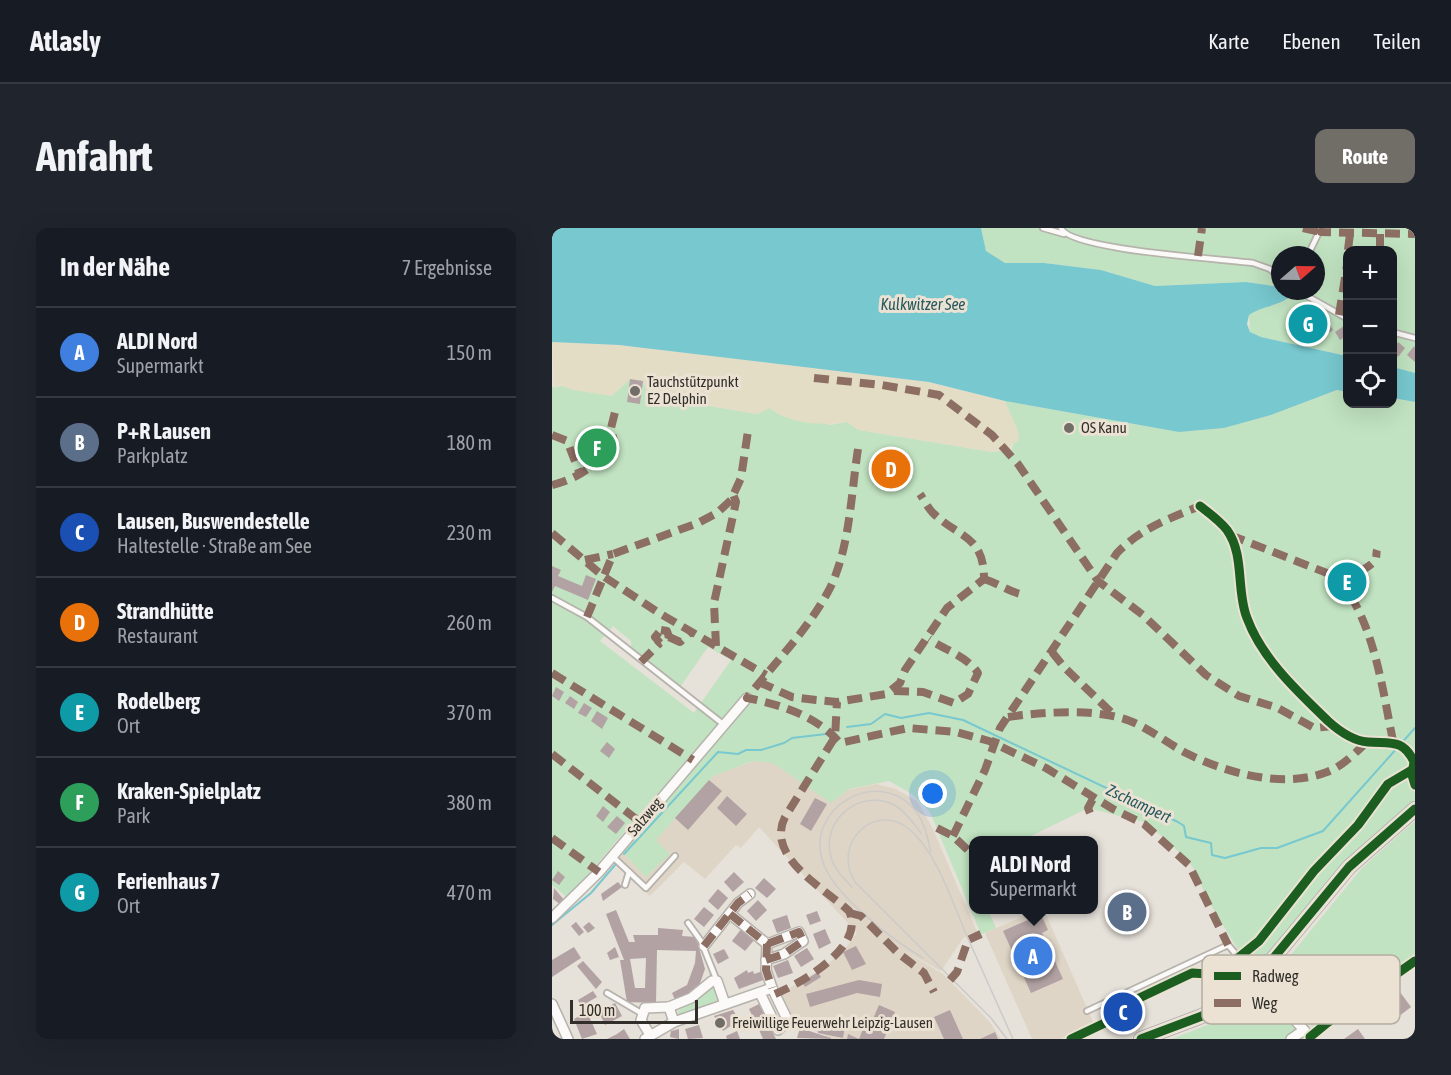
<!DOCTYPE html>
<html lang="de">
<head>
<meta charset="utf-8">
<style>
	:root { --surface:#171b24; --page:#20242c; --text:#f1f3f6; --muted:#9ea1a6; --line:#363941; --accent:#716d67 }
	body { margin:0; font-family:"Asap Condensed",sans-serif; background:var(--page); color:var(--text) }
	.controls { position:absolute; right:18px; top:18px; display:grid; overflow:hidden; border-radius:12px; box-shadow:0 6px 24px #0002 }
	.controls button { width:54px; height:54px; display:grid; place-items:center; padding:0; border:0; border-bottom:2px solid var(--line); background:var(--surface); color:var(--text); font:30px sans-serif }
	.compass { position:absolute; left:719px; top:18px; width:54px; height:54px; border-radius:50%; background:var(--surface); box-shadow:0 6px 24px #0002; rotate:70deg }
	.scale { position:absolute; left:18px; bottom:15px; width:128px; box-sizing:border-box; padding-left:6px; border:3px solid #322f2a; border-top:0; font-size:16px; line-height:21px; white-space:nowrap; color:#322f2a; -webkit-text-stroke:4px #ebe2d4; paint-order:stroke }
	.you { position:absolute; left:381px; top:566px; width:21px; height:21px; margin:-15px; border:4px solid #fff; border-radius:50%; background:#1a73e8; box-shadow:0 0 0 9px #1a73e833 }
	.badge { display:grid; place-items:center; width:39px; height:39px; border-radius:50%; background:var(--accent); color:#fff; font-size:20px; font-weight:700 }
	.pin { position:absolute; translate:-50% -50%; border:3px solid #fff; box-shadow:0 2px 6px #0006 }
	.popup { position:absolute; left:417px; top:608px; width:129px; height:78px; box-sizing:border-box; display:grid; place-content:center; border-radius:12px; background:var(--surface); filter:drop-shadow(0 2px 4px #0005); font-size:20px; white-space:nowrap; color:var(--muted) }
	.popup b { font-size:22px; color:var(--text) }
	.popup::after { content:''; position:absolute; left:50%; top:100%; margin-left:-12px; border:12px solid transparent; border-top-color:var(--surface) }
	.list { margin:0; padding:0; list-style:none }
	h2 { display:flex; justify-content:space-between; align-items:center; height:78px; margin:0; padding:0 24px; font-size:26px }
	h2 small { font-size:20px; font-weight:400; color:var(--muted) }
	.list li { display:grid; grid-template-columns:39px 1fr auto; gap:18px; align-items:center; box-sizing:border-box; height:90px; padding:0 24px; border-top:2px solid var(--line) }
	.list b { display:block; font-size:22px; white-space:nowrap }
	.list p { margin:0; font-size:20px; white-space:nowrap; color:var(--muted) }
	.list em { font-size:20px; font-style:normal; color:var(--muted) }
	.icon { flex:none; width:33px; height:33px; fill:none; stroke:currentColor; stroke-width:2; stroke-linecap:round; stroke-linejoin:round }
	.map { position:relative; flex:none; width:863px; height:811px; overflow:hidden; border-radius:12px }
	header { display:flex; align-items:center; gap:36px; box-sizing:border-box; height:84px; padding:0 30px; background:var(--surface); border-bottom:2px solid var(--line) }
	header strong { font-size:28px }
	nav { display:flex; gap:33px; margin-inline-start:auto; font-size:21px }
	.intro { display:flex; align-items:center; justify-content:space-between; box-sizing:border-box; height:144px; padding:0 36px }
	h1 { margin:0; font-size:42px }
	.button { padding:15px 27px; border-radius:12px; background:var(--accent); color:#fff; font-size:21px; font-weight:700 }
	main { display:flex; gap:36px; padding:0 36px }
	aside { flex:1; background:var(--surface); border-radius:12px; box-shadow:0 6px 24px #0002 }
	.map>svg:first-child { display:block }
	.built { fill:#ded5c6 }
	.green { fill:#c1e3c1; fill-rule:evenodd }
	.sand { fill:#e4ddc5 }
	.water { fill:#78c8cf }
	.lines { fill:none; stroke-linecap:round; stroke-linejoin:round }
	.stream { stroke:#78c8cf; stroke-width:2 }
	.building { fill:#b2a2a3; fill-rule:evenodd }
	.lane-casing { stroke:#b6b2ac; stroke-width:8 }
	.street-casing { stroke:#b6b2ac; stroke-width:12 }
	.secondary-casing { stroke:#b6b2ac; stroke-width:16 }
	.lane { stroke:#fbfaf9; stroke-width:4.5 }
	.street { stroke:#fbfaf9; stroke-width:9 }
	.secondary { stroke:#f4efed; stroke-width:14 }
	.tram { stroke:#cccbc9; stroke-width:1.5 }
	.quiet { stroke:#8d6e63; stroke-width:8; stroke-dasharray:15 8; stroke-linecap:butt }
	.cycleway-casing { stroke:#ebe2d4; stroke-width:13 }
	.cycleway { stroke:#1b5e20; stroke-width:9 }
	.poi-dot { fill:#716d67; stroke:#ebe2d4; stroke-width:2 }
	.labels { text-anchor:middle; stroke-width:6; stroke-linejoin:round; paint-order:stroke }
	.poi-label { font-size:15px; fill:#322f2a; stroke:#ebe2d4; text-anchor:start }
	.street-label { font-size:15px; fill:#322f2a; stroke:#ebe2d4 }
	.water-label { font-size:16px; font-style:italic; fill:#28595f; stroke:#ebe2d4 }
	.key { fill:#ebe2d4; stroke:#b4aca1; stroke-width:1.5 }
	.key-label { font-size:16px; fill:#322f2a }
</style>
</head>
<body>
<header>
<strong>Atlasly</strong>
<nav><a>Karte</a><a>Ebenen</a><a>Teilen</a></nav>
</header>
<div class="intro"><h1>Anfahrt</h1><a class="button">Route</a></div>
<main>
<aside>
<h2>In der Nähe<small>7 Ergebnisse</small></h2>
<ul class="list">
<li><span class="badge" style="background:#3f7fe0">A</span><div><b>ALDI Nord</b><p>Supermarkt</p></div><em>150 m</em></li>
<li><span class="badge" style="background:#5c6f8a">B</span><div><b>P+R Lausen</b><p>Parkplatz</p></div><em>180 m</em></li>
<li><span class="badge" style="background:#1a4fb4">C</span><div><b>Lausen, Buswendestelle</b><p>Haltestelle · Straße am See</p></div><em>230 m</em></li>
<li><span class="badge" style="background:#e8710a">D</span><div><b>Strandhütte</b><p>Restaurant</p></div><em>260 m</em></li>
<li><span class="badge" style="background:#0f9aa8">E</span><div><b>Rodelberg</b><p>Ort</p></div><em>370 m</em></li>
<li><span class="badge" style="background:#2e9e5b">F</span><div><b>Kraken-Spielplatz</b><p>Park</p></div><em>380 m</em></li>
<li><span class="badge" style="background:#0f9aa8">G</span><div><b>Ferienhaus 7</b><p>Ort</p></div><em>470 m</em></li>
</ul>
</aside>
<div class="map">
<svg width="863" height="811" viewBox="0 0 863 811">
	<rect width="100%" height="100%" fill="#e6e1d9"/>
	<!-- built -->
	<g class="built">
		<path d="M 202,533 L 221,535 L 278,574 L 295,562 L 324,556 L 344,561 L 365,573 L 380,599 L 425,704 L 411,710 L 389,743 L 344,718 L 391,746 L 437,793 L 449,811 L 273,811 L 273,807 L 241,795 L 229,765 L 270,741 L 291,723 L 305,705 L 207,599 L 189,620 L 184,617 L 153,651 L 132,634 L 98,668 L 60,634 L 70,624 L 94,649 L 104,612 L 161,548 Z"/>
		<path d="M 486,682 L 492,682 L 542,796 L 508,811 L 480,811 L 433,705 Z"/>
	</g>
	<!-- green -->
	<g class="green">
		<path d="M 429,0 L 863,0 L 863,145 L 841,139 L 840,22 L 796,22 L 795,128 L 709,109 L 698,104 L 697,87 C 711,77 728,79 741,67 L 735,63 L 764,63 L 764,27 L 728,27 L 728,59 L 694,54 L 603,58 L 549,42 L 492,35 L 453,35 L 434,23 Z"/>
		<path d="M 78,151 L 75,174 L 88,175 L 91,153 L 97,168 L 206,186 L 217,180 L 278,197 L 295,194 L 307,202 L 440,224 L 460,221 L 462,213 L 453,173 L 627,204 L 672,200 L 719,187 L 786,162 L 795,164 L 796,176 L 840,176 L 841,170 L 863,174 L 863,572 L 792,635 L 714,729 L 703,735 L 689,726 L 658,676 L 640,638 L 618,615 L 592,594 L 536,580 L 471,612 L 421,612 L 421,635 L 417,637 L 421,647 L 421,682 L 436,682 L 444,700 L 429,706 L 378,584 L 360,566 L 337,553 L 297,561 L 279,575 L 221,535 L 201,533 L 161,548 L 104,612 L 118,626 L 94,649 L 70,624 L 154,526 L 151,517 L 97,575 L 16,670 L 0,657 L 0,159 ZM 61,398 L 79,413 L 79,421 L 128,459 L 156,419 L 179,432 L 142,485 L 48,413 Z"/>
		<path d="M 863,593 L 863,731 L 775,792 L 733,734 L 810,640 Z"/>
		<path d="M 729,737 L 733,738 L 772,794 L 762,801 L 727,760 L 723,744 Z"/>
		<path d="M 159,758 L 163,760 L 165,774 L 127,787 L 126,783 Z"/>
		<path d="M 706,766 L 718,770 L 747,801 L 733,811 L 620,811 L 658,796 Z"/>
	</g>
	<!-- sand -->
	<path class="sand" d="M 0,114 L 67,117 L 377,154 L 453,173 L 466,203 L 467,212 L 459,217 L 460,222 L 440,224 L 307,202 L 295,194 C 269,198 238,196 217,180 L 206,186 L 97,168 L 91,153 L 78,151 L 60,168 L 21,162 L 7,157 L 2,161 Z"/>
	<!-- water -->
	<g class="water">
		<path d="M 0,0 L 429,0 L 434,23 L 453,35 L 492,35 L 549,42 L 603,58 L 694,54 L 728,59 L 728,63 L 741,66 C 728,79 711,77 697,87 L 695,96 L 698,104 L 709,109 L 795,128 L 795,164 L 785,162 L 719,187 L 672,200 L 627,204 L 453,173 L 377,154 L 67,117 L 0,114 Z"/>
		<path d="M 841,139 L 863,145 L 863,174 L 841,170 Z"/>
	</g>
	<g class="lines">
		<!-- stream -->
		<g class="stream">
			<path d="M 295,499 L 319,496 L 333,486 L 349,490 L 377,485 L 411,492 L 626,594 L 632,598 L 634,609 L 659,615 L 660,627 L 673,630 L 709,620 L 725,620 L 771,603 L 863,500"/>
			<path d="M 72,626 L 166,524 L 186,526 L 194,522 L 209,522 L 232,515 L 240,510 L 274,506"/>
			<path d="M 0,697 L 39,665 L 63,637"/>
		</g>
	</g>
	<!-- building -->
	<g class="building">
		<path d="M 757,88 L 763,97 L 754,103 L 748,95 Z"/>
		<path d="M 776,93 L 781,102 L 773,108 L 767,100 Z"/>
		<path d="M 792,98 L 796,107 L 788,112 L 783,104 Z"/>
		<path d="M 846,114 L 853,120 L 846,129 L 840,124 Z"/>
		<path d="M 862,118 L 863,120 L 863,134 L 855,127 Z"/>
		<path d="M 78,151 L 91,153 L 88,176 L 75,174 Z"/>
		<path d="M 329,234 L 351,237 L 349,248 L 328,244 Z"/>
		<path d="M 0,338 L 9,342 L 6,348 L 30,358 L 34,347 L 44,351 L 36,372 L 3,358 L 0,364 Z"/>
		<path d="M 4,459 L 12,464 L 7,473 L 0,468 Z"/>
		<path d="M 18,468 L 26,474 L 22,481 L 13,475 Z"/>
		<path d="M 32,475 L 40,480 L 34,489 L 26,485 Z"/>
		<path d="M 45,483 L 56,490 L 50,501 L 39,493 Z"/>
		<path d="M 55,514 L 63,521 L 57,530 L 48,523 Z"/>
		<path d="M 157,552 L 170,563 L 136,602 L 123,590 Z"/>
		<path d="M 175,568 L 195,586 L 184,598 L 165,580 Z"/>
		<path d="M 263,570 L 275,576 L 259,603 L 248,596 Z"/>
		<path d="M 51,578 L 58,584 L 51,594 L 44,588 Z"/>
		<path d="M 65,588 L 73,595 L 64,606 L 55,599 Z"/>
		<path d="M 6,643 L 13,649 L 7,657 L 0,652 Z"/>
		<path d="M 182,644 L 192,654 L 181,664 L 172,654 Z"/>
		<path d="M 212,650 L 224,661 L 215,670 L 203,660 Z"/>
		<path d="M 66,654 L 70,659 L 51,673 L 49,666 Z"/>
		<path d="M 2,660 L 13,673 L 9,677 L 1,671 Z"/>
		<path d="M 166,661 L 176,670 L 166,682 L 156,673 Z"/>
		<path d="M 206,672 L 215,682 L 204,693 L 195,683 Z"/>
		<path d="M 152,679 L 162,687 L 152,699 L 142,691 Z"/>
		<path d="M 64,682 L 77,714 L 83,714 L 81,707 L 106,707 L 106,700 L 131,702 L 130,708 L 144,709 L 153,741 L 146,761 L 124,774 L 120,765 L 135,757 L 143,735 L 144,723 L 105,722 L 104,775 L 75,774 L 68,732 L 72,732 L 54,686 ZM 94,730 L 93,760 L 83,760 L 78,731 Z"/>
		<path d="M 265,683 L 269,693 L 258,697 L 254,687 Z"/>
		<path d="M 489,686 L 496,702 L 490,705 L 511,751 L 479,765 L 451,703 Z"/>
		<path d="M 235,687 L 239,700 L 225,705 L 220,692 Z"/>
		<path d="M 24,694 L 32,704 L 27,708 L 19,698 Z"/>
		<path d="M 37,694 L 43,700 L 36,705 L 31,699 Z"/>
		<path d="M 190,700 L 203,711 L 193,723 L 180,713 Z"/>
		<path d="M 273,701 L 279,715 L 267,721 L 261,706 Z"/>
		<path d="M 304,718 L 314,736 L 300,742 L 291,724 Z"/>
		<path d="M 22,719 L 29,730 L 0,749 L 0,732 Z"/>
		<path d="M 63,719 L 67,729 L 58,732 L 55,725 Z"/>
		<path d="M 255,720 L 262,731 L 249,739 L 242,728 Z"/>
		<path d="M 172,721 L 177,730 L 166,736 L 161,726 Z"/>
		<path d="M 236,732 L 241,745 L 226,750 L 221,738 Z"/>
		<path d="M 31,733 L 50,754 L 44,761 L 25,738 Z"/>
		<path d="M 195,742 L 196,745 L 201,743 L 202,746 L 211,743 L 214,751 L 187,761 L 182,750 Z"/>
		<path d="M 266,744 L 269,749 L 253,759 L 250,754 Z"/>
		<path d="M 307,752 L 330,756 L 328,769 L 305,765 L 258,779 L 254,766 Z"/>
		<path d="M 845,760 L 859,779 L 838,795 L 823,775 Z"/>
		<path d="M 41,763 L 45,769 L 29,778 L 26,772 Z"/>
		<path d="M 63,775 L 70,788 L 53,797 L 47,784 Z"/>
		<path d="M 207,776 L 218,799 L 224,811 L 211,811 L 208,804 L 197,781 Z"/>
		<path d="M 327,777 L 343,784 L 332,811 L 295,811 L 296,806 L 307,811 L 315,791 L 320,793 Z"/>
		<path d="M 181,782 L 184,787 L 181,790 L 185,788 L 188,792 L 171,803 L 162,788 Z"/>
		<path d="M 398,782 L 411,811 L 392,811 L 382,789 Z"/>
		<path d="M 35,784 L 45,806 L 30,811 L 22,791 Z"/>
		<path d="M 268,793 L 293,798 L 291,810 L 266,805 Z"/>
		<path d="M 147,797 L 151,810 L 136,811 L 133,801 Z"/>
		<path d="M 248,800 L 279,810 L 279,811 L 245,810 Z"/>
		<path d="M 72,801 L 78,811 L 55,811 L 65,806 Z"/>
		<path d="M 127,801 L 127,811 L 118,809 L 119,803 Z"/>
		<path d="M 806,801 L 813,811 L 792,811 Z"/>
		<path d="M 185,803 L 188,811 L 175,811 L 174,808 Z"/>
		<path d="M 443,804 L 446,811 L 428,811 Z"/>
	</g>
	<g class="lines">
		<!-- lane casing -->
		<g class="lane-casing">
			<g id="lane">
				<path d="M 491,0 L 512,6"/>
				<path d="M 509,0 C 517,22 672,31 701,35 L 718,41 L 728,50"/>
				<path d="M 756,27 L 769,0"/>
				<path d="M 746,63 L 796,91"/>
				<path d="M 840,104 L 863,110"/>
				<path d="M 0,370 L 35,389 L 171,496"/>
				<path d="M 60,628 L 94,660 L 123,628"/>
				<path d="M 73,657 L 77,644"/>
				<path d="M 136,695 L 149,713 L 165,753"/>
				<path d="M 55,765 L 89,785"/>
				<path d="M 535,783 L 676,717 L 703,748"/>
			</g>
		</g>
		<!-- street casing -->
		<g class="street-casing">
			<g id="street">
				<path d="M 178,686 L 215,716 L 214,742 L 220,760"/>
				<path d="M 0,690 L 47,644 L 195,470"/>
				<path d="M 152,718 L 186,675 L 198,666"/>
				<path d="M 214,732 L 232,726 L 251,713 L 247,704 L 215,716"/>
				<path d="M 705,750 L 760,811"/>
				<path d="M 0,776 L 16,811"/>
				<path d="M 117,779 L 139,770 L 160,753 L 165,753 L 173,776"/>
				<path d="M 98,807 L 89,792 L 93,780 L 117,779 L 122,794"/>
				<path d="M 93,811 L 122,794 L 220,760 L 236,793 L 226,802 L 208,765"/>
				<path d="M 739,811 L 752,802"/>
			</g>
		</g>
		<!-- secondary casing -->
		<g class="secondary-casing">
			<path id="secondary" d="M 589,811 L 650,788 L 672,776 L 705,750 L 797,639 L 863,581"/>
		</g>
		<!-- lane -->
		<use href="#lane" class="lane"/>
		<!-- street -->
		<use href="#street" class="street"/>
		<!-- secondary -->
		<use href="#secondary" class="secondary"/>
		<!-- tram -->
		<g class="tram">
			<path d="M 300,659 C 291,650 282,641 279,629 C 268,591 310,559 344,578 C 355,585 362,596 369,605"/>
			<path d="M 371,730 C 342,713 284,669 272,637 C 249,580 329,535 365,585 C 374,597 375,610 379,624"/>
			<path d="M 455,811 L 439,790 L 303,654 C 279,616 322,573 357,601 C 384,623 401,675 414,706 C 430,741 445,776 461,811"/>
		</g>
		<!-- quiet -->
		<g class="quiet">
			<path d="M 751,0 L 769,4"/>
			<path d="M 772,0 L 769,4 L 863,6"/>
			<path d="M 828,6 L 828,22"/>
			<path d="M 796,22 L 798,6"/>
			<path d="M 646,28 L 650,0"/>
			<path d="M 787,87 L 796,31"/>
			<path d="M 262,150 L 330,157 L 387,167 L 440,207 L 466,236 L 546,353 L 591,387 L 654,447 L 687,468 L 726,480 L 762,500 L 782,498"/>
			<path d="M 0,207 L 15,213 L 28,246"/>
			<path d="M 306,221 C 299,266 298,319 278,360 C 257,401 223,434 195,470 C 230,477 265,488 288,515 L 356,500 L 404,504 L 437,513 L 494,540 L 561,581 L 592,596 L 637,637 L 676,717"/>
			<path d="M 0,257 C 29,250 45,236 62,213 L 59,200 L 63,184"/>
			<path d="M 0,305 L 51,348 L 107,385 L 214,447"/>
			<path d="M 678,307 L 785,349 C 822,392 830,459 841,513"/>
			<path d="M 33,332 L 61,326"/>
			<path d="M 785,349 C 792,352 819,340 823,332 C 825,329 824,325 825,322"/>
			<path d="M 432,351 C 448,356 458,365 474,367"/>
			<path d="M 35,389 L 61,326 L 146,295 L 165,285 L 179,272 L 189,250 L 196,203"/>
			<path d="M 109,402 L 115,403 L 117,409 L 115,413 L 108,415 L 103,409 Z"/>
			<path d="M 117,409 L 128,414 L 139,404"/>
			<path d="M 164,418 L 162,375 L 184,274 L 181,266"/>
			<path d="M 500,424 L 512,439 L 563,488"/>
			<path d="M 89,434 L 108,415"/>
			<path d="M 0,445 L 141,532"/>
			<path d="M 207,454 L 240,469 L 264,472 L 285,474 L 334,466 L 348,455 L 353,442 L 395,380 L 432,351 C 432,307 407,310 381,285 C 376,280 372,272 368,266"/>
			<path d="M 342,463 L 371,464 L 402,475 L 416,466 L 426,445 C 416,429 393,422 377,411"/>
			<path d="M 456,489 C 491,484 545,480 578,493 C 598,501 615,515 634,525 C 674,545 731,561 775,544 C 791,538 803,525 815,514"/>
			<path d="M 0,526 L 88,594"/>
			<path d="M 538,585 L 536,580 L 543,567"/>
			<path d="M 385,600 L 401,608 L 421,627"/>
			<path d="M 401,608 L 433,542 L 448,500 L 565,325 C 588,301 618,290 648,278 L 650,280"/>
			<path d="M 0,610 L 47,644"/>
			<path d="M 298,685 L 309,688 L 346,725 L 372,745 L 382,764"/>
			<path d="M 178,686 L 215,716 L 214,742 L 220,760"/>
			<path d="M 152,718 L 186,675 L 198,666"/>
			<path d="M 214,732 L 232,726 L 251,713 L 247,704 L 215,716"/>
			<path d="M 398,752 L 405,744 L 416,712 L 429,706"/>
			<path d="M 223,766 C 250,755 314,718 297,683 C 272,660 213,629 233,589 L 283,509 L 285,474"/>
		</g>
		<!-- cycleway casing -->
		<g class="cycleway-casing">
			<g id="cycleway">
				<path d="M 648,278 C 657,285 668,293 675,302 C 693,327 684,363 695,390 C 710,431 746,464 776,493 C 787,503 802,513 816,514 C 837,516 851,510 862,534 L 860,547 L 863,557"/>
				<path d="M 758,809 L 775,795 L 863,733"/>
				<path d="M 519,811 L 557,793 L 562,782 L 640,745 L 656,746 L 686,730 L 707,713 L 762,643 L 806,597 L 836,556 L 863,540"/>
				<path d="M 589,811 L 650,788 L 672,776 L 705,750 L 797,639 L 863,581"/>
			</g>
		</g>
		<!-- cycleway -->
		<use href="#cycleway" class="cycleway"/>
	</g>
	<!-- markers -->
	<g class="poi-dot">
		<circle cx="83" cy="163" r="6"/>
		<circle cx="517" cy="200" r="6"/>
		<circle cx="168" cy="795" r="6"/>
	</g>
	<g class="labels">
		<!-- poi labels -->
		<g class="poi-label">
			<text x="95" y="159">Tauchstützpunkt<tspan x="95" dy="17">E2 Delphin</tspan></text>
			<text x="529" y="205">OS Kanu</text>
			<text x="180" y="800">Freiwillige Feuerwehr Leipzig-Lausen</text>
		</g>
		<!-- street labels -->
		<g class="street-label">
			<text transform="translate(93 589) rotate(-50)" y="5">Salzweg</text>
		</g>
		<!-- water labels -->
		<g class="water-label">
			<text x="371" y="82">Kulkwitzer See</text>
			<text transform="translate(587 575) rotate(25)" y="6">Zschampert</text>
		</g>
	</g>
	<!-- legend -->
	<rect x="650" y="727" width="198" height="69" rx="9" class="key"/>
	<rect x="662" y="744" width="27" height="8" fill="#1b5e20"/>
	<rect x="662" y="771" width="27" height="8" fill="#8d6e63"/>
	<g class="key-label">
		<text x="700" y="754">Radweg</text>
		<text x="700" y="781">Weg</text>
	</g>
</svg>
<div class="controls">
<button>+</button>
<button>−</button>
<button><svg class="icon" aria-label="locate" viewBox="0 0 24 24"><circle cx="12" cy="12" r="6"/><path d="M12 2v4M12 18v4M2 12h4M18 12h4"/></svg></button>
</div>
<svg class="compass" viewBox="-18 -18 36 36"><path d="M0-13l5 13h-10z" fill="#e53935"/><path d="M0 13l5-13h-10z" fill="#9ea1a6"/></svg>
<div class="scale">100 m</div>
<div class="you"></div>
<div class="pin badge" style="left:481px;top:728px;background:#3f7fe0">A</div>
<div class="popup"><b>ALDI Nord</b>Supermarkt</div>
<div class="pin badge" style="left:575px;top:684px;background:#5c6f8a">B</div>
<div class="pin badge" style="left:571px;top:784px;background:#1a4fb4">C</div>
<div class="pin badge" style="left:339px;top:241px;background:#e8710a">D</div>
<div class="pin badge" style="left:795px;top:354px;background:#0f9aa8">E</div>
<div class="pin badge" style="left:45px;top:220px;background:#2e9e5b">F</div>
<div class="pin badge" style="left:756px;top:96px;background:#0f9aa8">G</div>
</div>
</main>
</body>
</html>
